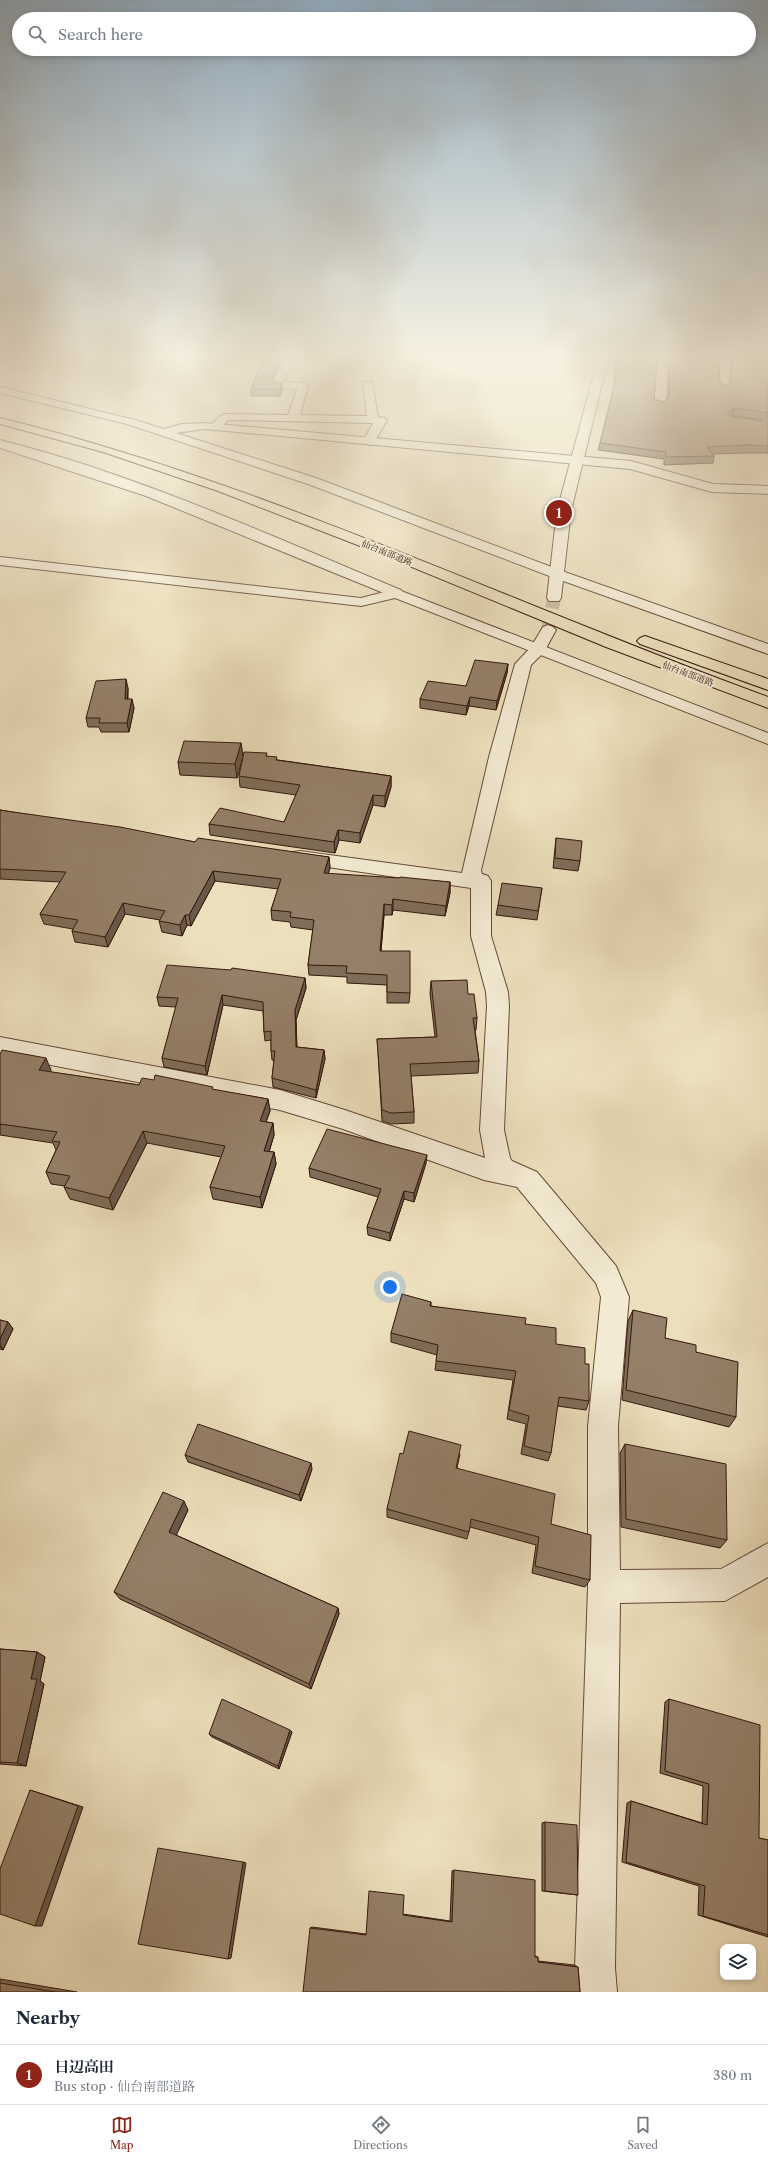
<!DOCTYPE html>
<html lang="en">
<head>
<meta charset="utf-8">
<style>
	:root { --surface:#fff; --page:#f6f6f7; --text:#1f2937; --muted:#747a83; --line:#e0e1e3; --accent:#8f2418 }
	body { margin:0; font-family:"Libre Caslon Text","Noto Serif JP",serif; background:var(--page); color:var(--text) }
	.controls { position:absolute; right:12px; bottom:12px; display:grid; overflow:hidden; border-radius:8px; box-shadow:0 2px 6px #0003 }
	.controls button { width:36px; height:36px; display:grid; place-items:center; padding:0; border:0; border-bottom:1px solid var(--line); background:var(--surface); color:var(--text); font:20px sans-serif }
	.you { position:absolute; left:390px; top:1287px; width:14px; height:14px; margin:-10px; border:3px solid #fff; border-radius:50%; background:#1a73e8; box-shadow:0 0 0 6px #1a73e833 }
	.badge { display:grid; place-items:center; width:26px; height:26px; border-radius:50%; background:var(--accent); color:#fff; font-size:13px; font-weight:700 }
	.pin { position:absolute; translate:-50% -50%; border:2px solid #fff; box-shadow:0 1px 4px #0006 }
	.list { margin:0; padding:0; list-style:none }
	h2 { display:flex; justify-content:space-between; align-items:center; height:52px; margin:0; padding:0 16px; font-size:17px }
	h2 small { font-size:13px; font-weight:400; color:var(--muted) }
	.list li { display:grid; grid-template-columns:26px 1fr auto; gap:12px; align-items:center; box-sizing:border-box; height:60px; padding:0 16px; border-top:1px solid var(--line) }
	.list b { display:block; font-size:15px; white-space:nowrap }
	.list p { margin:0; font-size:13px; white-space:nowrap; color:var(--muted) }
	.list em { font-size:13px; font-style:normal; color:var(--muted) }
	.icon { flex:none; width:22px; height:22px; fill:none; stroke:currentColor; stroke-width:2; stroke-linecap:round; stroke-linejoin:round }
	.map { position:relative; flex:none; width:768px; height:1992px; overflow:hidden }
	.search { position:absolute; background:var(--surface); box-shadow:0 2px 6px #0003; left:12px; right:12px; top:12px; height:44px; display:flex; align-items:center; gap:10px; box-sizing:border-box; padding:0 14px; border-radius:22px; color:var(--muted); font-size:15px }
	.sheet { height:112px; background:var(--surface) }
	nav { display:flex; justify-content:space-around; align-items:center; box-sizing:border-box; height:56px; border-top:1px solid var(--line); background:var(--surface); font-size:11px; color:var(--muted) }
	nav a { display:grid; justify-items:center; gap:2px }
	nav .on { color:var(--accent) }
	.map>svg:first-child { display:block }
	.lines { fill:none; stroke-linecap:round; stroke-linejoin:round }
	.minor-tunnel { stroke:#c7b799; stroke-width:14; stroke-dasharray:14 8; stroke-linecap:butt }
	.minor-casing { stroke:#624a39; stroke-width:2 }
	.tertiary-casing { stroke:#624a39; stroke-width:2 }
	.motorway-casing { stroke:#34180d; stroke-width:2 }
	.minor { fill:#f3ead3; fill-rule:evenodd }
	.tertiary { fill:#f3ead3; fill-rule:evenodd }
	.motorway { fill:#ecdfbc; fill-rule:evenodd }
	.wall { fill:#7f6d59; stroke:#34180d; fill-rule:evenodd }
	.shaded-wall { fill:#685949; stroke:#34180d }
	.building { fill:#947f68; stroke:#34180d }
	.labels { text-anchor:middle; stroke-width:4; stroke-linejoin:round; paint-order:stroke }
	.far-street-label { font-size:9px; fill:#34180d; stroke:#f3ead3 }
</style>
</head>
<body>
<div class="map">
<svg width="768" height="1992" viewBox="0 0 768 1992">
	<rect width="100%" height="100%" fill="#ecdfbc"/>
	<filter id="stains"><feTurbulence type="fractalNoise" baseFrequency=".005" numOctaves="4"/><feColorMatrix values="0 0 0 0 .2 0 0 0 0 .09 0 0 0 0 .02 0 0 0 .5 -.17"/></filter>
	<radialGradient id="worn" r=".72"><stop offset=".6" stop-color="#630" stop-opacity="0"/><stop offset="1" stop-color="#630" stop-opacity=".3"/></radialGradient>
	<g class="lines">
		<!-- minor-tunnel -->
		<path class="minor-tunnel" d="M 548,630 L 554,598"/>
		<!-- minor casing -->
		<g class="minor-casing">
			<g id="minor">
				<path d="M 598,359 L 608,359 L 571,511 L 561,598 L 559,601 L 549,601 L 547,598 L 557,511 Z"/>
				<path d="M 658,359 L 668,359 L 666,405 L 660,408 L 654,405 Z"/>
				<path d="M 692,359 L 768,361 L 768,367 L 730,364 L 729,388 L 724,391 L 719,388 L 720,364 L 697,362 Z"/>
				<path d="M 286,362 L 291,365 L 283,382 L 303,383 L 308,386 L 300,415 L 367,416 L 363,384 L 364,382 L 372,382 L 378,417 L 385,418 L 387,420 L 373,444 L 369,445 L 363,441 L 373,423 L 228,420 L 220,429 L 212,429 L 210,427 C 214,422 219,415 225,414 L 288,415 L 297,389 L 276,388 L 271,385 L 281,365 Z"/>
				<path d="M 0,440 C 135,474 272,536 401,590 L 403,593 L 401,596 L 391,596 L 146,496 L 0,448 Z"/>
				<path d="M 548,625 L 553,627 L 556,630 L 544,652 L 531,665 L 481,870 L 482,874 L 488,876 L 491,881 L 491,936 L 508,992 L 509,1006 L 504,1130 L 510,1158 L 512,1161 L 537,1172 L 616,1266 L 629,1297 L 618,1426 L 620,1570 L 721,1569 L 768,1543 L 768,1577 L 725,1601 L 620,1603 L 615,1968 L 617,1992 L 577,1992 L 575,1968 L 588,1587 L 588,1426 L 601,1297 L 596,1283 L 517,1187 L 484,1180 L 343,1129 L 280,1110 L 0,1055 L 0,1037 L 280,1090 L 345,1110 L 485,1158 L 480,1130 L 487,1006 L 486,992 L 471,936 L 471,888 L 300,863 L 293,862 L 290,857 L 293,852 L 300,851 L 462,873 L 489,757 L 515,664 L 531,647 L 543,627 Z"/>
			</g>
		</g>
		<!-- tertiary casing -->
		<g class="tertiary-casing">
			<g id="tertiary">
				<path d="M 11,359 L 22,359 L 0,375 L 0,367 Z"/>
				<path d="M 0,387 L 135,420 L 164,429 L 182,424 L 205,423 L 631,461 L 713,484 L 768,486 L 768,494 L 712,492 L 630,469 L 205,429 L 176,433 L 316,478 L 562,571 L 768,644 L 768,654 L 552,577 L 308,484 L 127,424 L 0,393 Z"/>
				<path d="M 0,557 L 361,598 L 396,589 L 768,733 L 768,744 L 395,598 L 361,606 L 0,565 Z"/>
			</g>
		</g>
		<!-- motorway casing -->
		<g class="motorway-casing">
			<g id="motorway">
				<path d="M 0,418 C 265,483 512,604 768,697 L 768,708 L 606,647 L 373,551 L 218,491 L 103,452 L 0,424 Z"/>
				<path d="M 645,636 L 768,679 L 768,690 L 640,644 L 637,641 L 640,638 Z"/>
			</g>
		</g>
		<!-- minor -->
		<use href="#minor" class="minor"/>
		<!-- tertiary -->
		<use href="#tertiary" class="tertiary"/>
		<!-- motorway -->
		<use href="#motorway" class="motorway"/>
	</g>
	<!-- wall -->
	<g class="wall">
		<path d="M 263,359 L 293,359 L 291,363 L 285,361 L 280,364 L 272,379 L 282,390 L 280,396 L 251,396 L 251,389 Z"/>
		<path d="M 615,359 L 659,359 L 657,359 L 654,399 L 662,402 L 668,399 L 670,359 L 669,359 L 768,359 L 768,360 L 736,359 L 768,362 L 768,420 L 733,416 L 731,416 L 768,422 L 768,453 L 746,453 L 713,454 L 714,456 L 713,463 L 664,465 L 664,459 L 598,450 L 600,443 L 616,381 L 614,381 ZM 720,359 L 733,359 L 731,366 L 730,383 L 725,385 L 719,381 Z"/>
		<path d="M 508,664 L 507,673 L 496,710 L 469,706 L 466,715 L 420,708 L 420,699 L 466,686 Z"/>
		<path d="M 128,688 L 128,699 L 134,708 L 129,732 L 101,732 L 99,727 L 88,727 L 86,718 Z"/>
		<path d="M 241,743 L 243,757 L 237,778 L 180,775 L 178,762 Z"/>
		<path d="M 267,756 L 278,760 L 391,776 L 391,787 L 385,807 L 373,805 L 360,843 L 339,840 L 335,853 L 210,835 L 209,824 L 284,822 L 296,795 L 240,787 L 239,776 Z"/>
		<path d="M 0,810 L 195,842 L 329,857 L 330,868 L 328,874 L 450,882 L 450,893 L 445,916 L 393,910 L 392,915 L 384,915 L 381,951 L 410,993 L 409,1003 L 387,1003 L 387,985 L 347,983 L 347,977 L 309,975 L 308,965 L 313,930 L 291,927 L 290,922 L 272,920 L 271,910 L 278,889 L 215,881 L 191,926 L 187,925 L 182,936 L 162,932 L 159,921 L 160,920 L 125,914 L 108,947 L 75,942 L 72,931 L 73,929 L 44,924 L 40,914 L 60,882 L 0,879 Z"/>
		<path d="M 556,838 L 580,861 L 578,871 L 553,868 Z"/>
		<path d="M 542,888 L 537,920 L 496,915 L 498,905 Z"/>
		<path d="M 305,978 L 306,988 L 296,1020 L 297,1047 L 324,1050 L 325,1059 L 316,1098 L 273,1087 L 272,1078 L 274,1060 L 272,1060 L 271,1051 L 271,1040 L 265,1041 L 264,1032 L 263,1011 L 223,1005 L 207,1075 L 164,1067 L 162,1058 L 176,1007 L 159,1006 L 157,997 Z"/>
		<path d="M 431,981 L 468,994 L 477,1018 L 476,1030 L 475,1030 L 479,1061 L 478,1073 L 411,1076 L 414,1112 L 414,1123 L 391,1124 L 382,1121 L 378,1051 L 377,1039 L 435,1037 L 430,993 Z"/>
		<path d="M 0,1054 L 51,1070 L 50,1072 L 139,1085 L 214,1090 L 268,1099 L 270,1111 L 266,1122 L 273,1123 L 274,1135 L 269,1152 L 274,1152 L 276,1164 L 262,1208 L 213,1199 L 210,1187 L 221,1157 L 147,1143 L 113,1210 L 70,1199 L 64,1187 L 65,1186 L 51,1184 L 46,1172 L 56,1150 L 53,1143 L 0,1135 Z"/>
		<path d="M 426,1163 L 414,1202 L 404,1199 L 390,1241 L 368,1235 L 367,1227 L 378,1197 L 310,1177 L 309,1168 Z"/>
		<path d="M 431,1302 L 431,1306 L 525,1324 L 585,1364 L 589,1401 L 586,1410 L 557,1406 L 551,1453 L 548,1461 L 521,1454 L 526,1424 L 507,1419 L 513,1380 L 435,1370 L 437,1355 L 391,1342 L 391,1333 Z"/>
		<path d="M 633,1310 L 665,1338 L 696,1352 L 736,1417 L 729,1427 L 622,1400 L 628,1321 Z"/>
		<path d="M 0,1320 L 8,1322 L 13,1329 L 3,1350 L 0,1349 Z"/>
		<path d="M 625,1444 L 727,1540 L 720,1548 L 621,1527 L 620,1453 Z"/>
		<path d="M 403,1454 L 460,1454 L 457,1468 L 551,1524 L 590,1580 L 585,1587 L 532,1573 L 536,1545 L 470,1527 L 467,1539 L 387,1517 L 387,1509 Z"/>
		<path d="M 185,1455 L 312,1469 L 301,1501 L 188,1462 Z"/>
		<path d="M 188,1510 L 176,1535 L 338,1608 L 339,1614 L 311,1689 L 120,1599 L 114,1592 Z"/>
		<path d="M 0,1649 L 37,1652 L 45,1657 L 40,1681 L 44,1684 L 26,1766 L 0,1764 Z"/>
		<path d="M 669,1699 L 759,1838 L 768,1840 L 768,1937 L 698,1915 L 699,1886 L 622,1862 L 627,1803 L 631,1801 L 702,1823 L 703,1786 L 660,1773 L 665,1702 Z"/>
		<path d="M 292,1732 L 279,1769 L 212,1737 L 209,1734 Z"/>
		<path d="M 545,1822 L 578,1895 L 542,1891 L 542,1823 Z"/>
		<path d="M 454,1870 L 535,1956 L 538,1957 L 538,1961 L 574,1965 L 578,1967 L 580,1992 L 310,1928 L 312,1927 L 366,1934 L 403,1914 L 450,1921 L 452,1871 Z"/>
		<path d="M 0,1979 L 77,1992 L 0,1992 Z"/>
	</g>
	<!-- shaded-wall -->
	<g class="shaded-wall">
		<path d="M 278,359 L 285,359 L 285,361 L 280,364 L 270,384 L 269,377 Z"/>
		<path d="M 282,382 L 282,390 L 280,396 L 280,389 Z"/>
		<path d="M 735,408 L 733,416 L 726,420 L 727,413 Z"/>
		<path d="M 508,664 L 507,673 L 496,710 L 497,701 Z"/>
		<path d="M 126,679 L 128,688 L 127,708 L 125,699 Z"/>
		<path d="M 470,697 L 469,706 L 466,715 L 467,706 Z"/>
		<path d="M 132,699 L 134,708 L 129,732 L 127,723 Z"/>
		<path d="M 241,743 L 243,757 L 237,778 L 235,764 Z"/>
		<path d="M 391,776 L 391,787 L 385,807 L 385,796 Z"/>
		<path d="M 373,795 L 373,805 L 360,843 L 360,833 Z"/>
		<path d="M 338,830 L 339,840 L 335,853 L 334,842 Z"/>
		<path d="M 329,857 L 330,868 L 325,884 L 324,873 Z"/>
		<path d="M 213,871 L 215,881 L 191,926 L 189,915 Z"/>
		<path d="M 450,882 L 450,893 L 445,916 L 446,906 Z"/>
		<path d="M 393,899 L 393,910 L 392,915 L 392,905 Z"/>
		<path d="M 123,903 L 125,914 L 108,947 L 105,937 Z"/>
		<path d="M 384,904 L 384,915 L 380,961 L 380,951 Z"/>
		<path d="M 185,915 L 187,925 L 182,936 L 180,925 Z"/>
		<path d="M 305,978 L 306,988 L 296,1020 L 297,1056 L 295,1010 Z"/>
		<path d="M 222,995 L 223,1005 L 207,1075 L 205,1066 Z"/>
		<path d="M 324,1050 L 325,1059 L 316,1098 L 316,1090 Z"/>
		<path d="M 46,1058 L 51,1070 L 44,1083 L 39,1070 Z"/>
		<path d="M 268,1099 L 270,1111 L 262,1133 L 260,1121 Z"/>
		<path d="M 273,1123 L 274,1135 L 266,1162 L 264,1151 Z"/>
		<path d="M 143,1131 L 147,1143 L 113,1210 L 109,1198 Z"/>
		<path d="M 274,1152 L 276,1164 L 262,1208 L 260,1197 Z"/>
		<path d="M 427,1155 L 426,1163 L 414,1202 L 414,1193 Z"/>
		<path d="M 404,1191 L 404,1199 L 390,1241 L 390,1233 Z"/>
		<path d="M 8,1322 L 13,1329 L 3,1350 L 0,1345 L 0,1339 Z"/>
		<path d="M 311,1463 L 312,1469 L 301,1501 L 299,1495 Z"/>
		<path d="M 184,1501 L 188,1510 L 174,1540 L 169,1532 Z"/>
		<path d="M 338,1608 L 339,1614 L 311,1689 L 309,1684 Z"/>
		<path d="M 37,1652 L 45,1657 L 40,1681 L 44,1684 L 26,1766 L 17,1763 L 31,1679 Z"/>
		<path d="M 290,1730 L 292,1732 L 279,1769 L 278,1766 Z"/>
		<path d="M 30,1790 L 83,1807 L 42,1926 L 35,1926 Z"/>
		<path d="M 243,1862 L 246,1863 L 231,1958 L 228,1959 Z"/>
	</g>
	<!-- building -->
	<g class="building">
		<path d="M 263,359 L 278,359 L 269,377 L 275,382 L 282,382 L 280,389 L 251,389 Z"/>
		<path d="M 616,359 L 657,359 L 654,399 L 662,402 L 669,398 L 670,359 L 720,359 L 719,381 L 725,385 L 731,382 L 733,359 L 768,362 L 768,413 L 735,408 L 727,413 L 730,416 L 768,422 L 768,446 L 748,445 L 707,447 L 714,456 L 666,457 L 666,452 L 600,443 L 617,374 L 615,374 Z"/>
		<path d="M 475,660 L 508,664 L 497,701 L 470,697 L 467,706 L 420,699 L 428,681 L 466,686 Z"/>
		<path d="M 126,679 L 125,699 L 132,699 L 127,723 L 99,723 L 100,718 L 86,718 L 96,681 Z"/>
		<path d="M 184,741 L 241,743 L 235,764 L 178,762 Z"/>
		<path d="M 244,752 L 267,753 L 266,756 L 277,757 L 276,760 L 391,776 L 385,796 L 373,795 L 360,833 L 338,830 L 334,842 L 209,824 L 220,808 L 284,822 L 300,785 L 239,776 Z"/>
		<path d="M 0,810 L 13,812 L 120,827 L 195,842 L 198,838 L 329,857 L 324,873 L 399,878 L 400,877 L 450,882 L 446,906 L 393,899 L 392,905 L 384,904 L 380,951 L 410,951 L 410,993 L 387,992 L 387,975 L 346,973 L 347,966 L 308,965 L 314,920 L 290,917 L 291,912 L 271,910 L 281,879 L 213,871 L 189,915 L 185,915 L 180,925 L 159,921 L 165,911 L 123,903 L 105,937 L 72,931 L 78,920 L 40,914 L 66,872 L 0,869 Z"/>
		<path d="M 556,838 L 582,841 L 580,861 L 555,858 Z"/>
		<path d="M 502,883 L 542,888 L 538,911 L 498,905 Z"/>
		<path d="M 167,965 L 231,970 L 232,968 L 305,978 L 295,1010 L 296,1047 L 324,1050 L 316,1090 L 272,1078 L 275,1051 L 271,1051 L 271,1031 L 264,1032 L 263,1002 L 222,995 L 205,1066 L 162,1058 L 178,998 L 157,997 Z"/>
		<path d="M 467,980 L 468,994 L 474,994 L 477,1018 L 473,1018 L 479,1061 L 410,1064 L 414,1112 L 391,1113 L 382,1110 L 377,1039 L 437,1037 L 431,981 Z"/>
		<path d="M 2,1050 L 46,1058 L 39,1070 L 139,1085 L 142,1078 L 154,1080 L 155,1075 L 213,1087 L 212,1089 L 268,1099 L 260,1121 L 273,1123 L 264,1151 L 274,1152 L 260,1197 L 210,1187 L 225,1146 L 143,1131 L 109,1198 L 64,1187 L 70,1176 L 46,1172 L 60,1142 L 52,1141 L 57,1132 L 0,1124 L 0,1054 Z"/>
		<path d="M 327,1129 L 427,1155 L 414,1193 L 404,1191 L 390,1233 L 367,1227 L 381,1189 L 309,1168 Z"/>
		<path d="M 402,1294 L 431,1302 L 430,1306 L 526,1318 L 525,1324 L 556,1328 L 556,1344 L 585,1348 L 585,1364 L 589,1364 L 589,1401 L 559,1397 L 551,1453 L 524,1446 L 529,1416 L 509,1410 L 516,1371 L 436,1361 L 438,1345 L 391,1333 Z"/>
		<path d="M 633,1310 L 667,1318 L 665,1338 L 696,1345 L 696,1352 L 738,1362 L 736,1417 L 626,1390 Z"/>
		<path d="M 0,1320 L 8,1322 L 0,1339 Z"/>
		<path d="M 198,1424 L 311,1463 L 299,1495 L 185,1455 Z"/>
		<path d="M 409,1431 L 461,1445 L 456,1468 L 555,1494 L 551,1524 L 591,1535 L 590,1580 L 535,1566 L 539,1537 L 471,1519 L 469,1532 L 387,1509 L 400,1453 L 403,1454 Z"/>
		<path d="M 625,1444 L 726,1464 L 727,1540 L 626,1519 Z"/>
		<path d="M 163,1492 L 184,1501 L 169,1532 L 338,1608 L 309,1684 L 114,1592 Z"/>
		<path d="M 0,1649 L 37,1652 L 31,1679 L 37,1679 L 17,1763 L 0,1762 Z"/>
		<path d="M 222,1699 L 290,1730 L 278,1766 L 209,1734 Z"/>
		<path d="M 669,1699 L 760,1725 L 759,1838 L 768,1840 L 768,1935 L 703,1916 L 705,1886 L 626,1862 L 631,1801 L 707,1825 L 709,1784 L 665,1771 Z"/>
		<path d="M 30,1790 L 78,1806 L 35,1926 L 0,1914 L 0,1869 Z"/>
		<path d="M 545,1822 L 577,1825 L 578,1895 L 545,1891 Z"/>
		<path d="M 158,1848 L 243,1862 L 228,1959 L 138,1944 Z"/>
		<path d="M 454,1870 L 535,1880 L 535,1957 L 538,1957 L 538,1962 L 578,1967 L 580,1992 L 303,1992 L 310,1928 L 366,1935 L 369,1891 L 404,1895 L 403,1915 L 452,1922 Z"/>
		<path d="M 0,1983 L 55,1992 L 0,1992 Z"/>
	</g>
	<!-- sky -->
	<linearGradient id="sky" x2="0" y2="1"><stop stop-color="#90aabe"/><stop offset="0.56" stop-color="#f6f1e1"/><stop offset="1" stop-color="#f6f1e1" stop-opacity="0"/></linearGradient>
	<rect width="768" height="637" fill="url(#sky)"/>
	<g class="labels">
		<!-- far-street labels -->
		<g class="far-street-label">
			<text transform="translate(387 553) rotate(22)" y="3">仙台南部道路</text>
			<text transform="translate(688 674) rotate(21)" y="3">仙台南部道路</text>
		</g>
	</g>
	<rect width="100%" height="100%" filter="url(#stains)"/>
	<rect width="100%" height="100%" fill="url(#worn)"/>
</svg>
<div class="controls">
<button><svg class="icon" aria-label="layers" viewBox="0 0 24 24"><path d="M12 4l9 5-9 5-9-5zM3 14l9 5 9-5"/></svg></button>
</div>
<div class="you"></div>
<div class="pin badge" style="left:559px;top:513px">1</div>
<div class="search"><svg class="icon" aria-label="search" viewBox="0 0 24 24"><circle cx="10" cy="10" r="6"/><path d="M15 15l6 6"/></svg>Search here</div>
</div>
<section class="sheet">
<h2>Nearby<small></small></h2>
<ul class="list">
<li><span class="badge">1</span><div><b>日辺高田</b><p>Bus stop · 仙台南部道路</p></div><em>380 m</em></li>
</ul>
</section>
<nav>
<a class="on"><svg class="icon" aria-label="map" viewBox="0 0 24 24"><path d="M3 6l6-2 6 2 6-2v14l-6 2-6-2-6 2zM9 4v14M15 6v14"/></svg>Map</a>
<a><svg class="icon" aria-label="directions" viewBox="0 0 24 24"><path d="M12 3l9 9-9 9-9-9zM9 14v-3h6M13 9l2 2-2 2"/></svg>Directions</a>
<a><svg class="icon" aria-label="saved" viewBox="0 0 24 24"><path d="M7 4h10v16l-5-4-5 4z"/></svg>Saved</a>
</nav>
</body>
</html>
